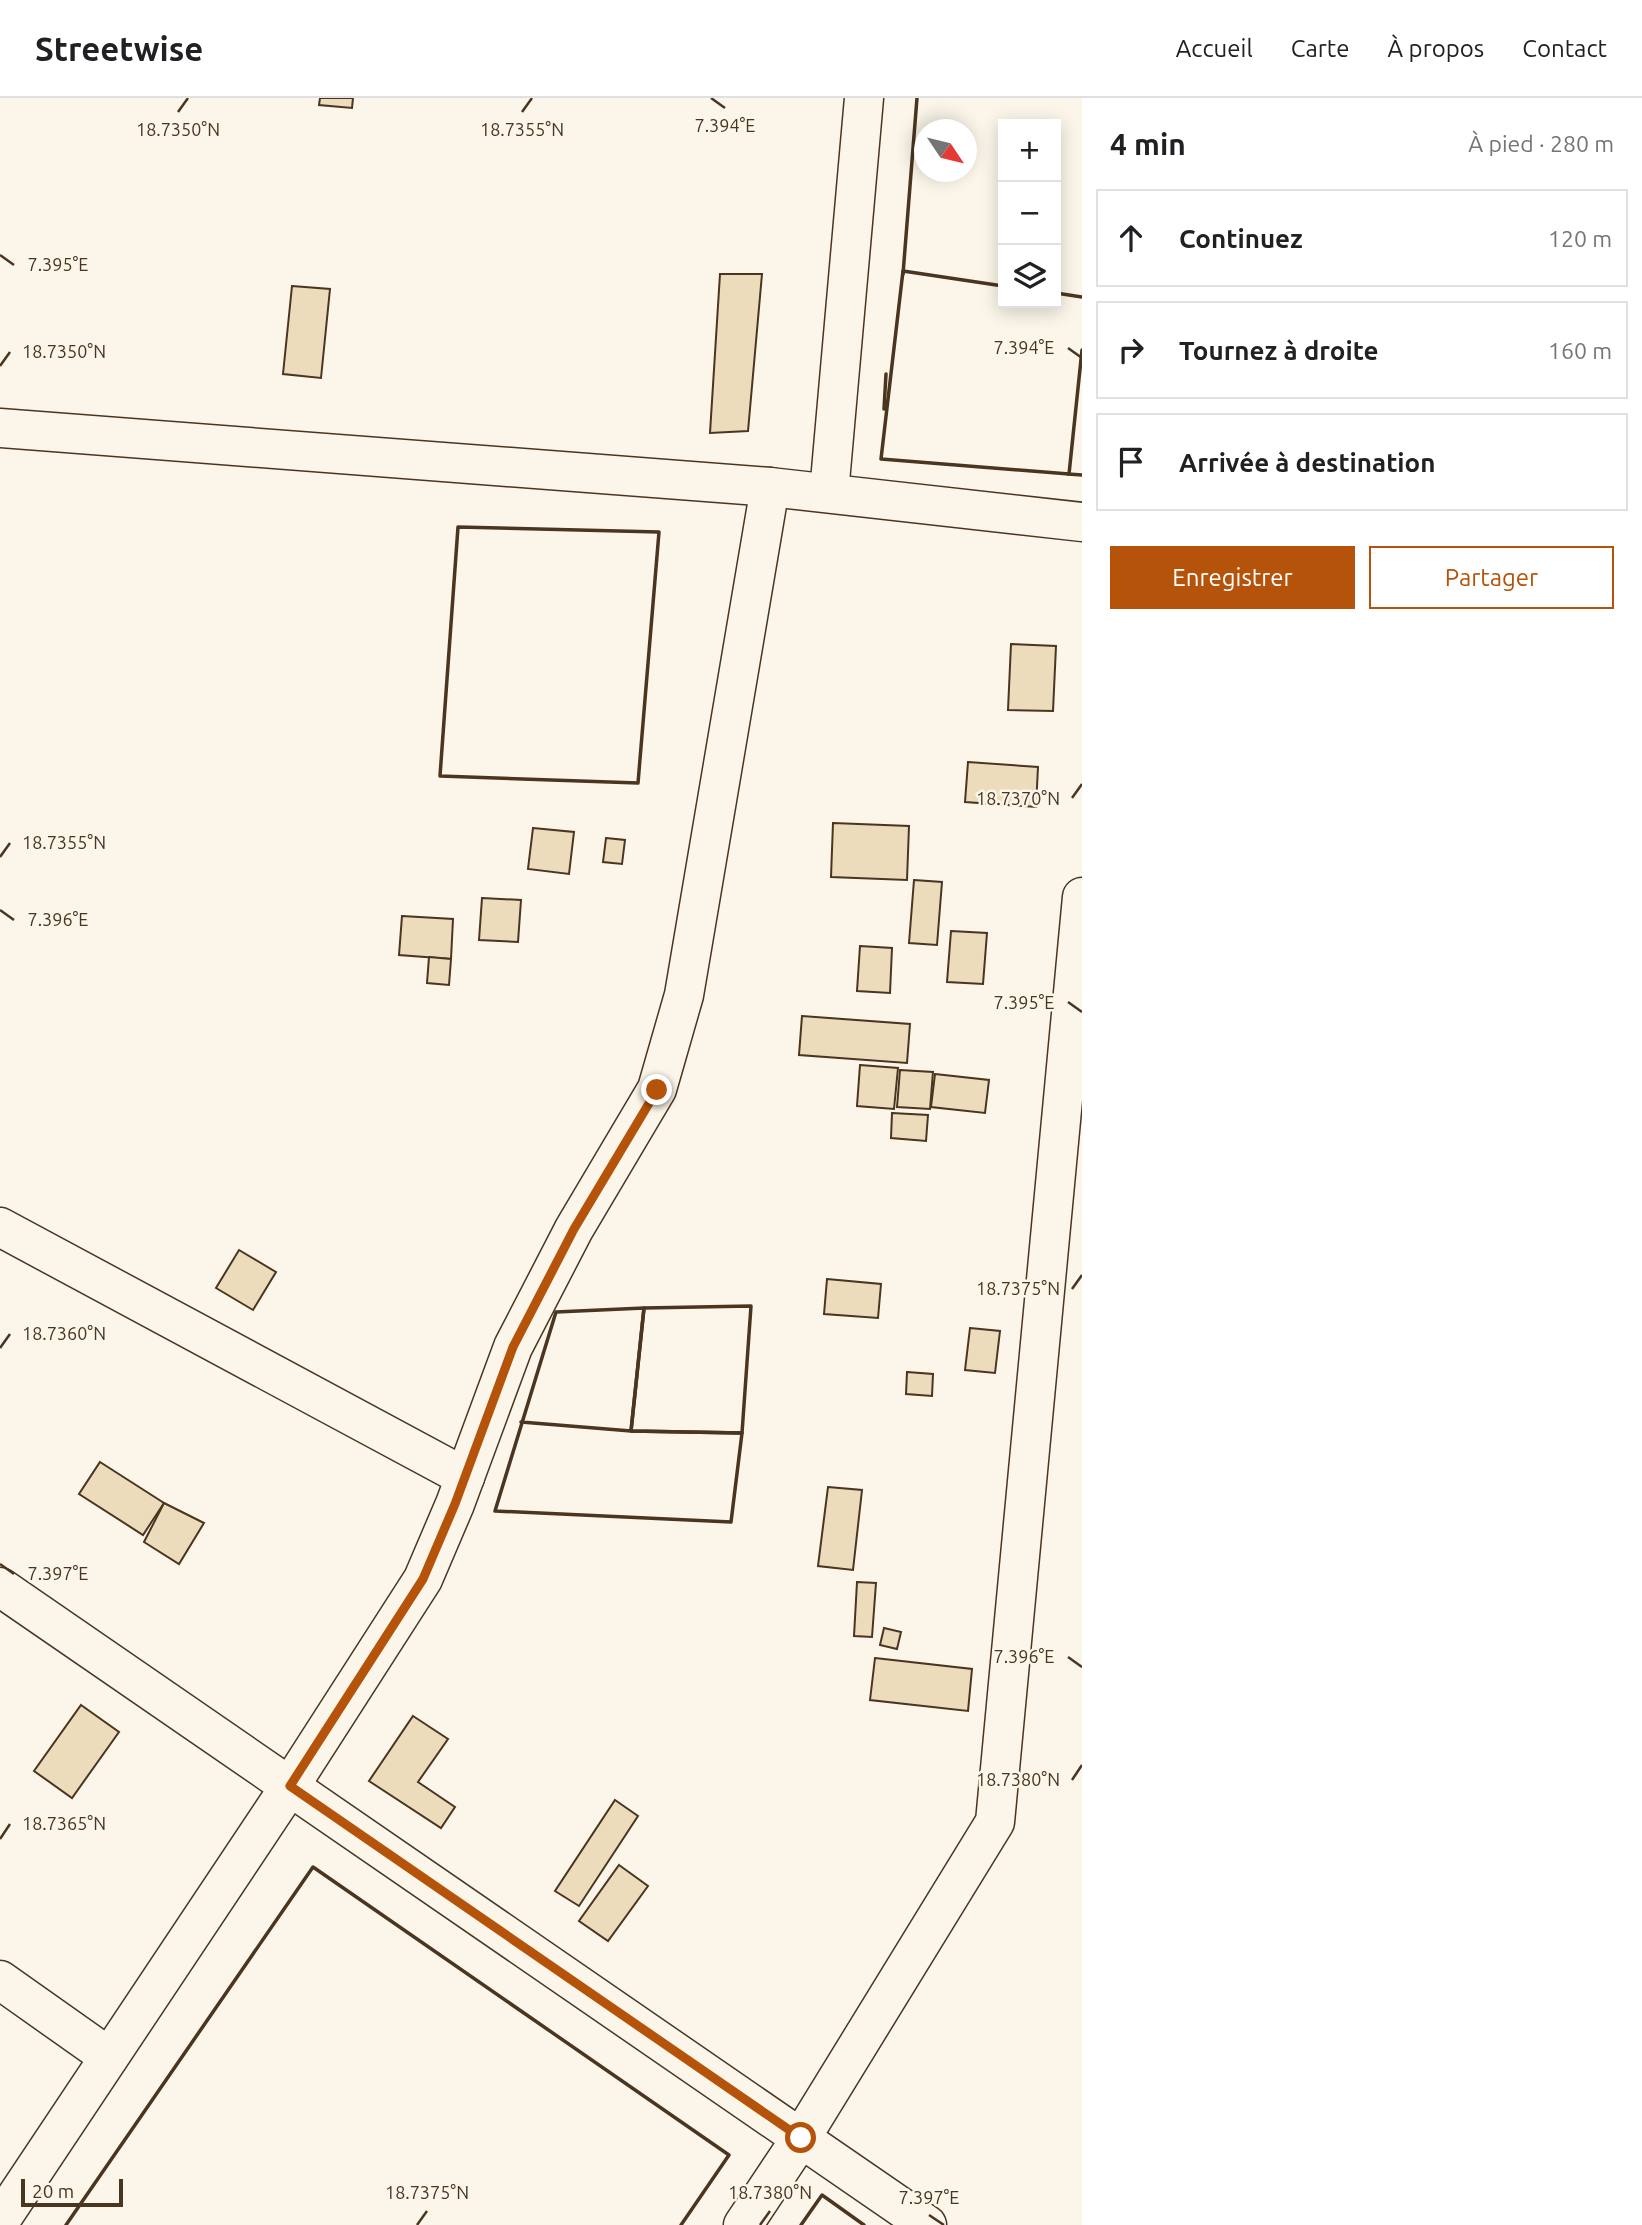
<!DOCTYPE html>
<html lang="fr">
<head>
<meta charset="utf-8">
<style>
	:root { --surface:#fff; --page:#f6f6f6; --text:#202124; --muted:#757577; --line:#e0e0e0; --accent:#b45309 }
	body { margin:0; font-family:Ubuntu,sans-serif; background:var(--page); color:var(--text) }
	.controls { position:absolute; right:21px; top:21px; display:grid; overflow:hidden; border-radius:0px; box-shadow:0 4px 18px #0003 }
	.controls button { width:63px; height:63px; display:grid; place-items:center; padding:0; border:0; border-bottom:2px solid var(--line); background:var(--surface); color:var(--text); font:35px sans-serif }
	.compass { position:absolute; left:914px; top:21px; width:63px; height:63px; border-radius:50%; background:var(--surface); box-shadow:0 4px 18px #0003; rotate:125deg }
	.scale { position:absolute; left:21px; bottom:18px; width:102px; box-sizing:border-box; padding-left:7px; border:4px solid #4a3520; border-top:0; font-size:19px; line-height:24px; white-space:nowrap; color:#4a3520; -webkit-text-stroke:5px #fbf6e9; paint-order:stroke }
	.stop { position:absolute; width:21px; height:21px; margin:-16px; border:5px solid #b45309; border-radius:50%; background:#fff }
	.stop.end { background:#b45309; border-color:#fff; box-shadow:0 2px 7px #0008 }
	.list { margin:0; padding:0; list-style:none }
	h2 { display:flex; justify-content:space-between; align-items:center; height:91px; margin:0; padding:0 28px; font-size:30px }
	h2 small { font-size:23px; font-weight:400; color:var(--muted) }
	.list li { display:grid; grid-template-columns:46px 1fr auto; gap:21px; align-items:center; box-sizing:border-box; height:98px; margin:0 14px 14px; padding:0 14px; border:2px solid var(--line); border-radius:0px }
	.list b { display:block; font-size:26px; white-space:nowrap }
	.list em { font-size:23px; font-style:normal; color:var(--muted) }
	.actions { display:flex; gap:14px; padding:21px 28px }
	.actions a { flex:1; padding:16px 0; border:2px solid var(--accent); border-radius:0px; text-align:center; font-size:24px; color:var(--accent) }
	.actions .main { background:var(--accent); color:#fff }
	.icon { flex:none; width:38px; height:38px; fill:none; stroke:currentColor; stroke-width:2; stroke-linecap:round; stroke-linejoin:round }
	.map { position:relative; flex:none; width:1082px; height:2127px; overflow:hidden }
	header { display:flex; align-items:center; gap:42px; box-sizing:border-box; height:98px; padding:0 35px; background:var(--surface); border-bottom:2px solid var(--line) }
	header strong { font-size:33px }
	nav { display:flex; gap:38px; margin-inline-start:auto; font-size:24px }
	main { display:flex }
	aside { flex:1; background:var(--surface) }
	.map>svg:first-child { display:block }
	.building { fill:#ecdcbc; stroke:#4a3520; stroke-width:2 }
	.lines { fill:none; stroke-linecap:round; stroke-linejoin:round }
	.minor-casing { stroke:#4a3520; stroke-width:41 }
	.minor { stroke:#fbf6e9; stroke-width:38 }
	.wall { stroke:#4a3520; stroke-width:3.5 }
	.route { stroke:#b45309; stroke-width:9 }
	.ticks { fill:none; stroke:#4a3520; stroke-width:2.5 }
	.ticks-label { font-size:18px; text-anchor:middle; fill:#4a3520; stroke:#fbf6e9; stroke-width:5; stroke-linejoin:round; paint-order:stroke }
</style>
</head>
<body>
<header>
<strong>Streetwise</strong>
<nav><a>Accueil</a><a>Carte</a><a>À propos</a><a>Contact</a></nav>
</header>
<main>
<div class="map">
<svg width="1082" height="2127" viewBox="0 0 1082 2127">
	<rect width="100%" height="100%" fill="#fbf6e9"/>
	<!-- building -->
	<g class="building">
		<path d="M 320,0 L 353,0 L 352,10 L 319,7 Z"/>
		<path d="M 720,176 L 762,176 L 748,333 L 710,335 Z"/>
		<path d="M 292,188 L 330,191 L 321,280 L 283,276 Z"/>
		<path d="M 1011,546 L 1056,548 L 1053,613 L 1008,612 Z"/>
		<path d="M 968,664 L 1038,669 L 1036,709 L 965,704 Z"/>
		<path d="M 833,725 L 909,728 L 907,782 L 831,779 Z"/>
		<path d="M 533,730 L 574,734 L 569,776 L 528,771 Z"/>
		<path d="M 606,740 L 625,742 L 622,766 L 603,764 Z"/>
		<path d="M 914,782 L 942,784 L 937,847 L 909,845 Z"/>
		<path d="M 482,800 L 521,802 L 518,844 L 479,842 Z"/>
		<path d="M 402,818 L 453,821 L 451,861 L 399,857 Z"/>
		<path d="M 951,833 L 987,835 L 983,886 L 947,884 Z"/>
		<path d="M 860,848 L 892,850 L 890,895 L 857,893 Z"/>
		<path d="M 429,859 L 451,861 L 449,887 L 427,885 Z"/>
		<path d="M 802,918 L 910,926 L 907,965 L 799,957 Z"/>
		<path d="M 860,967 L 898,970 L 894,1011 L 857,1008 Z"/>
		<path d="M 900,972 L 933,974 L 930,1011 L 897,1009 Z"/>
		<path d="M 935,976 L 989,982 L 985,1015 L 931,1009 Z"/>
		<path d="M 892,1015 L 928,1017 L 926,1043 L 891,1040 Z"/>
		<path d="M 239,1152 L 276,1174 L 253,1212 L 216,1190 Z"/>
		<path d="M 827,1181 L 881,1186 L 878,1220 L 824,1216 Z"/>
		<path d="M 970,1230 L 1000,1233 L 995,1275 L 965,1272 Z"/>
		<path d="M 907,1274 L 933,1276 L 932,1298 L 906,1296 Z"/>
		<path d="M 100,1364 L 164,1405 L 143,1437 L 79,1396 Z"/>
		<path d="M 828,1389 L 862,1392 L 853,1472 L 818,1468 Z"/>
		<path d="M 164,1405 L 204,1425 L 179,1466 L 144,1444 Z"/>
		<path d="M 857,1484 L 876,1485 L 872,1539 L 854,1538 Z"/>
		<path d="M 884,1530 L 901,1534 L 897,1551 L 880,1547 Z"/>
		<path d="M 875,1560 L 972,1571 L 968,1613 L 870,1602 Z"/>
		<path d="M 81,1607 L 119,1634 L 72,1700 L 34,1673 Z"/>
		<path d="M 413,1618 L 448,1641 L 418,1684 L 455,1709 L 441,1730 L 369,1683 Z"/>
		<path d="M 615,1702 L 638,1718 L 579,1808 L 555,1793 Z"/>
		<path d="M 619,1767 L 648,1788 L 608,1843 L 579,1823 Z"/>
	</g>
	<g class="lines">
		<!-- minor casing -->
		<g class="minor-casing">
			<g id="minor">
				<path d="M 0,330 L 770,389 L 1082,424"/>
				<path d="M 829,395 L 864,0"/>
				<path d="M 0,1129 L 465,1379"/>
				<path d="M 0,1489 L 927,2127"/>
				<path d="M 0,1882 L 109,1959"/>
				<path d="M 0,2123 L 290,1688 L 423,1481 L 455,1406 L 513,1249 L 574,1131 L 657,991 L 684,897 L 770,389"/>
				<path d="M 743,2127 L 801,2040 L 995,1724 L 1082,799"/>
			</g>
		</g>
		<!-- minor -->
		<use href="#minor" class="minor"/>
		<!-- wall -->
		<g class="wall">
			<path d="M 903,176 L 917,0"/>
			<path d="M 1003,188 L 903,173 L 881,361 L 1069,376 L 1082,252"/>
			<path d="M 1056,195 L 1082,199"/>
			<path d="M 884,311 L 886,276"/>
			<path d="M 1068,376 L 1082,377"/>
			<path d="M 458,429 L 659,434 L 638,685 L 440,678 Z"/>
			<path d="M 751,1208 L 742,1335 L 631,1333 L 644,1210 Z"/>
			<path d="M 521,1324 L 631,1333 L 644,1210 L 556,1214 L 495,1413 L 731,1424 L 742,1335 L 631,1333 L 521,1324"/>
			<path d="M 66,2127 L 313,1769 L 729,2057 L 681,2127"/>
			<path d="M 801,2127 L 822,2097 L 864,2127"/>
		</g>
	</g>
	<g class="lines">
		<!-- route -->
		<path class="route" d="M 657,992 L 574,1131 L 513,1249 L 455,1406 L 423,1481 L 290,1688 L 801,2040"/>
	</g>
	<!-- ticks -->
	<path class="ticks" d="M 711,0 L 725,10M 178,14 L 188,0M 522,14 L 532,0M 0,157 L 14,167M 1068,250 L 1082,260M 0,268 L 10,254M 1072,700 L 1082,686M 0,759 L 10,745M 0,812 L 14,822M 1068,904 L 1082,914M 1072,1191 L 1082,1177M 0,1250 L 10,1236M 0,1466 L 14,1476M 1068,1559 L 1082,1569M 1072,1682 L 1082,1667M 0,1741 L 10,1726M 929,2117 L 944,2127M 417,2127 L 427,2113M 760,2127 L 770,2113"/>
	<g class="ticks-label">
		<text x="725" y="34">7.394°E</text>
		<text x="178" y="38">18.7350°N</text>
		<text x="522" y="38">18.7355°N</text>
		<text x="58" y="173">7.395°E</text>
		<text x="1024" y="256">7.394°E</text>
		<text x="64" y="260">18.7350°N</text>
		<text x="1018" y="707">18.7370°N</text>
		<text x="64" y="751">18.7355°N</text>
		<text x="58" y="828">7.396°E</text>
		<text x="1024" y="911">7.395°E</text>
		<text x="1018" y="1197">18.7375°N</text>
		<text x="64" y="1242">18.7360°N</text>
		<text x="58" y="1482">7.397°E</text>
		<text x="1024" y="1565">7.396°E</text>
		<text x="1018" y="1688">18.7380°N</text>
		<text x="64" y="1732">18.7365°N</text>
		<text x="427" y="2101">18.7375°N</text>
		<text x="770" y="2101">18.7380°N</text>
		<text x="929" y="2106">7.397°E</text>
	</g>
</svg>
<div class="controls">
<button>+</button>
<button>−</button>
<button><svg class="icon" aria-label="layers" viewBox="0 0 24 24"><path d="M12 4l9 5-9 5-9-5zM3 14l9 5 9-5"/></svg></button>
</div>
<svg class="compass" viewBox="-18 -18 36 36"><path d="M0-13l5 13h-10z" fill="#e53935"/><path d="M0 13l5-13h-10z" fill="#757577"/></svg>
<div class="scale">20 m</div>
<div class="stop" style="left:801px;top:2040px"></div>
<div class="stop end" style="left:657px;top:992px"></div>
</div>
<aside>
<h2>4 min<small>À pied · 280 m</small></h2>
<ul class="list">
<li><svg class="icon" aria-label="ahead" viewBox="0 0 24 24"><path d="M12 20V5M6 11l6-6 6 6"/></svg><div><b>Continuez</b></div><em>120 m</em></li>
<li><svg class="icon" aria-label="right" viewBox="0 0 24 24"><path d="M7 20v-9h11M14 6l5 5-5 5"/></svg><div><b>Tournez à droite</b></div><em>160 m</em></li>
<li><svg class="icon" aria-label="arrive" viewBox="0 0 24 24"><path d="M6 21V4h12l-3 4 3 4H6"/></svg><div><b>Arrivée à destination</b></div></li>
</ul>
<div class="actions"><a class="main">Enregistrer</a><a>Partager</a></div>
</aside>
</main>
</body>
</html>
